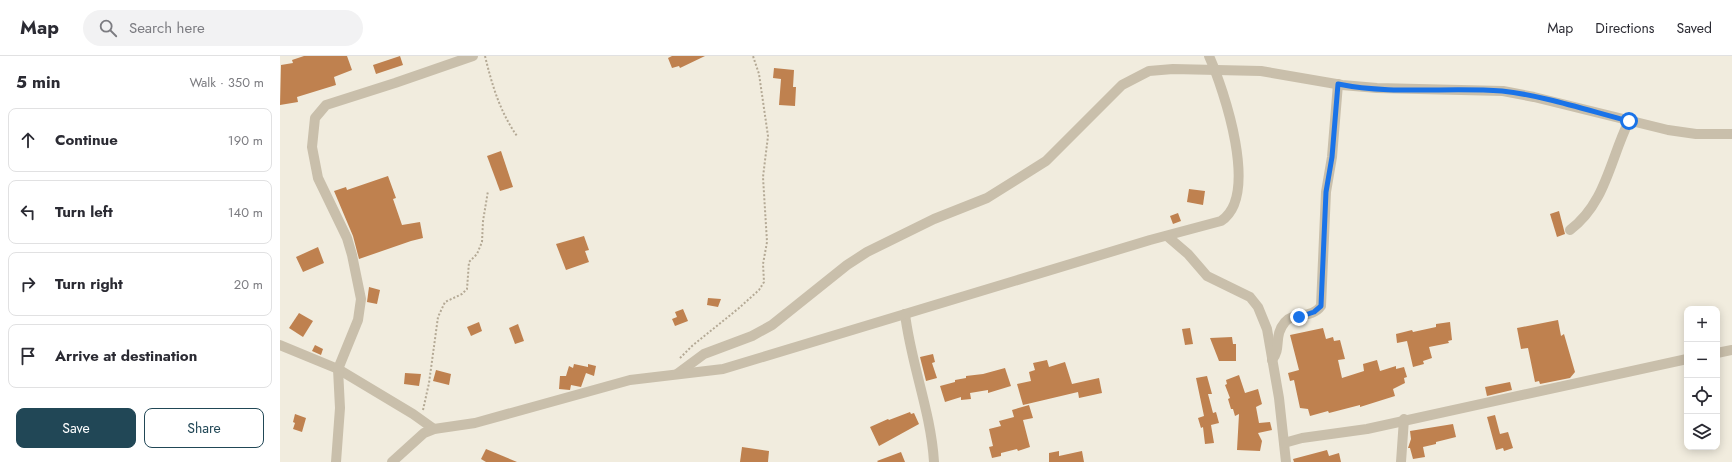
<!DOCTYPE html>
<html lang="en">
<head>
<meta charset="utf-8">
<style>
	:root { --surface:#fff; --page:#f2f2f3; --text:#2b2b33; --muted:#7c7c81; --line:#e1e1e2; --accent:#214756 }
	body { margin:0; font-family:Jost,sans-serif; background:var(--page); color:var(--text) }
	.controls { position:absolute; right:12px; bottom:12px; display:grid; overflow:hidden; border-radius:8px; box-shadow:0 2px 10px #0003 }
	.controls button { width:36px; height:36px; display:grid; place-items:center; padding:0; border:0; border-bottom:1px solid var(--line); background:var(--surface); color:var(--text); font:20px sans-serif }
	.stop { position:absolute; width:12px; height:12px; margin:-9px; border:3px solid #1a73e8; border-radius:50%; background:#fff }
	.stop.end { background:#1a73e8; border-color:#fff; box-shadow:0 1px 4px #0008 }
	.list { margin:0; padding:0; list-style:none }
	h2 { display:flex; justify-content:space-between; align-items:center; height:52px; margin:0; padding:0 16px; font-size:17px }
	h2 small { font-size:13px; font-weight:400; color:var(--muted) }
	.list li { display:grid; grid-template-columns:26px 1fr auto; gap:12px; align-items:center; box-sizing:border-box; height:64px; margin:0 8px 8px; padding:0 8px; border:1px solid var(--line); border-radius:8px }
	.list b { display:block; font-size:15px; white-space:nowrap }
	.list em { font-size:13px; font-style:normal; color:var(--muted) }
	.actions { display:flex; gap:8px; padding:12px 16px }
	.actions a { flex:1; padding:9px 0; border:1px solid var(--accent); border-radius:8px; text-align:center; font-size:14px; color:var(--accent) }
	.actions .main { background:var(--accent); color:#fff }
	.icon { flex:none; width:22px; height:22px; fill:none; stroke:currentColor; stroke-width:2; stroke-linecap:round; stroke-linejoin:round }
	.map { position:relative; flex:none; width:1452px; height:406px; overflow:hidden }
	header { display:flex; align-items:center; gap:24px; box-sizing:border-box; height:56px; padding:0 20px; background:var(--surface); border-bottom:1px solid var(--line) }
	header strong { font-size:19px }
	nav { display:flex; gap:22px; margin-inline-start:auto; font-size:14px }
	.search { width:280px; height:36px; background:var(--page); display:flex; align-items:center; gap:10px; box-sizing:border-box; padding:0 14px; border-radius:22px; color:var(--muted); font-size:15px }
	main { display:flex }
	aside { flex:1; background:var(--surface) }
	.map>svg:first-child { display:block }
	.building { fill:#bf814f }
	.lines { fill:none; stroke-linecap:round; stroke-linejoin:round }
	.path { stroke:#b4a995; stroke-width:2; stroke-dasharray:2 2; stroke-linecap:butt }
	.minor { stroke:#c9bfab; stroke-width:10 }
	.route { stroke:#1a73e8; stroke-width:5 }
</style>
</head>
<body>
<header>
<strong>Map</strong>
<div class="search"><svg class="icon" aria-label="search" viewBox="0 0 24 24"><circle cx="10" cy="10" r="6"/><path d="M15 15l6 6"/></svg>Search here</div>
<nav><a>Map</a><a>Directions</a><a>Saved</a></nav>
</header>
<main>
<aside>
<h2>5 min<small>Walk · 350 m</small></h2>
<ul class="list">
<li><svg class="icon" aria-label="ahead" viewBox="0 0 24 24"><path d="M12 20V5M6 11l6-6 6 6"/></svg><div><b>Continue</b></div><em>190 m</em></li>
<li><svg class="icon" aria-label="left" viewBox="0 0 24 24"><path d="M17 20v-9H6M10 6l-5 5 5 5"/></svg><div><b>Turn left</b></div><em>140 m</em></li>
<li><svg class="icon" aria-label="right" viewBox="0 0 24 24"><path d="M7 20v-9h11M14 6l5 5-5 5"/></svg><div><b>Turn right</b></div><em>20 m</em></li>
<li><svg class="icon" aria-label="arrive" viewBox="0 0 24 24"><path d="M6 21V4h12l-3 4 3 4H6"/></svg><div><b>Arrive at destination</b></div></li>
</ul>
<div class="actions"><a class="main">Save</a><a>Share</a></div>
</aside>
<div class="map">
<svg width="1452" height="406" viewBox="0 0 1452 406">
	<rect width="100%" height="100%" fill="#f1ecde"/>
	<!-- building -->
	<g class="building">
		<path d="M 24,0 L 67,0 L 72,14 L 54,21 L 56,29 L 17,41 L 18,46 L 0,49 L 1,9 L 13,7 L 12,4 Z"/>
		<path d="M 120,0 L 123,9 L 96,18 L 93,9 Z"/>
		<path d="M 392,0 L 425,0 L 400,12 L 399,10 L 392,12 L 388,2 Z"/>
		<path d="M 494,12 L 514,14 L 513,31 L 516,31 L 515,50 L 499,49 L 501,23 L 493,22 Z"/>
		<path d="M 221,95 L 233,131 L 220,135 L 207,100 Z"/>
		<path d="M 108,120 L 116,142 L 113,143 L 122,169 L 140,166 L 143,182 L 131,185 L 79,203 L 73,180 L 54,135 L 66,131 L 67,134 Z"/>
		<path d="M 909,133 L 925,135 L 923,149 L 907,146 Z"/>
		<path d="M 1279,155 L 1285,178 L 1277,181 L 1270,158 Z"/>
		<path d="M 898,157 L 901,165 L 893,168 L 890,160 Z"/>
		<path d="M 304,180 L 309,194 L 305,195 L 309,206 L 286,214 L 276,188 Z"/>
		<path d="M 38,191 L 44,207 L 23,216 L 16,201 Z"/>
		<path d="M 89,231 L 100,234 L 97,248 L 87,246 Z"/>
		<path d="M 428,242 L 441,243 L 438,251 L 427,249 Z"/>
		<path d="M 403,253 L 408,265 L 395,270 L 392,263 L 397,261 L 395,256 Z"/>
		<path d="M 19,257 L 33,265 L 23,281 L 9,272 Z"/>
		<path d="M 1278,264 L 1281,280 L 1284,278 L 1295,316 L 1290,322 L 1260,328 L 1259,325 L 1255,326 L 1248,292 L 1241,293 L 1237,272 Z"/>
		<path d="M 199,266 L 202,275 L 191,280 L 187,271 Z"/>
		<path d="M 1170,266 L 1172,284 L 1168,285 L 1169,287 L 1149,291 L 1152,302 L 1143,305 L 1144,308 L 1133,311 L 1127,285 L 1117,287 L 1116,278 L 1132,274 L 1133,276 L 1156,271 L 1156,268 Z"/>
		<path d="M 238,268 L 244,285 L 235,288 L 229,272 Z"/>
		<path d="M 910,272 L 913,288 L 905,289 L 902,273 Z"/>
		<path d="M 1043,272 L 1046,283 L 1053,281 L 1054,285 L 1060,284 L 1065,303 L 1058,304 L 1062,322 L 1084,315 L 1083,308 L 1097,304 L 1100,315 L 1116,310 L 1116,313 L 1124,311 L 1127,321 L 1124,322 L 1125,327 L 1113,333 L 1115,340 L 1080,351 L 1080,349 L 1049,357 L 1048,355 L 1030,360 L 1028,353 L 1020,352 L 1014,324 L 1010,325 L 1008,317 L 1019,314 L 1010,279 Z"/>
		<path d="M 952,281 L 953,288 L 956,288 L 956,305 L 939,305 L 930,282 Z"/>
		<path d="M 35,289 L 43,293 L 41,299 L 32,295 Z"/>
		<path d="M 653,298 L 655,306 L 652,307 L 657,322 L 646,325 L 640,301 Z"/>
		<path d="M 767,304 L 769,311 L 785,306 L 792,328 L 819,322 L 822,337 L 799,342 L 798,336 L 743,349 L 737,328 L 751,325 L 749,316 L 755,314 L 753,307 Z"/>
		<path d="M 294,308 L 308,311 L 308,308 L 316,310 L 314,320 L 306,317 L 301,331 L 291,329 L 290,334 L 279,333 L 280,320 L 286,320 L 289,310 L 293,312 Z"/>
		<path d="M 725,312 L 731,330 L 708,337 L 708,334 L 690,337 L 691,343 L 681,344 L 681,341 L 665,346 L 660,330 L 675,326 L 675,324 L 686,322 L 686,320 L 703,318 Z"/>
		<path d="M 156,314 L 171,318 L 169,329 L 153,325 Z"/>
		<path d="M 125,317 L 141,318 L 139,330 L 124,328 Z"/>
		<path d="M 959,319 L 965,337 L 978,333 L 982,348 L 976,351 L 979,367 L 990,366 L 992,374 L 978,377 L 982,385 L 980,395 L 957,394 L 959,358 L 955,360 L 953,353 L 951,353 L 948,343 L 950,342 L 945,329 L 947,328 L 946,324 Z"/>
		<path d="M 927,320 L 932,338 L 928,338 L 933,357 L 936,356 L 939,367 L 931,369 L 934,387 L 925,388 L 923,371 L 921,372 L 918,362 L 924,360 L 916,322 Z"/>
		<path d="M 1230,326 L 1232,334 L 1207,340 L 1205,331 Z"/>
		<path d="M 749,349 L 753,362 L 743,364 L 750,391 L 738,395 L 737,393 L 721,397 L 721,400 L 712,402 L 709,391 L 713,390 L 709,373 L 721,370 L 719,365 L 734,361 L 732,354 Z"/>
		<path d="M 630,356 L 631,358 L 634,357 L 639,368 L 599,390 L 590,371 L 608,363 L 609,364 Z"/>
		<path d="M 15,358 L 26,362 L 22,376 L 13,373 L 15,367 L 13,366 Z"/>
		<path d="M 1215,359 L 1220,378 L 1228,376 L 1233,392 L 1224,395 L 1223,392 L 1216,394 L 1207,361 Z"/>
		<path d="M 1173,368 L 1176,381 L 1156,386 L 1156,388 L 1143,391 L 1145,401 L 1133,403 L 1130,392 L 1128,392 L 1131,383 L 1130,375 Z"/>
		<path d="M 462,391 L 489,395 L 488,406 L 460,406 Z"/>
		<path d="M 206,393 L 237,406 L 206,406 L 201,403 Z"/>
		<path d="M 1047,394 L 1049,400 L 1059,397 L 1061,406 L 1014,406 L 1013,403 Z"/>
		<path d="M 779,395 L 779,400 L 802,395 L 804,406 L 769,406 L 769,397 Z"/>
		<path d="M 621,396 L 625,406 L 598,406 L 597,405 Z"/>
	</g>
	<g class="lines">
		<!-- path -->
		<g class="path">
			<path d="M 205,0 C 212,29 220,56 237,80"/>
			<path d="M 400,302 L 412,290 L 459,252 L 479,234 L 484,226 L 483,208 L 487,186 L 483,121 L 488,80 L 479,18 L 473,0"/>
			<path d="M 143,354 L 149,327 L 158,261 L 165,246 L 182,238 L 187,233 L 189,206 L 197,198 L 202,186 L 203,165 L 208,135"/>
		</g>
		<!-- minor -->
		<g class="minor">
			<path d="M 1290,174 C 1326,147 1330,103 1349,65"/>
			<path d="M 887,180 L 908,198 L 927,220 L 970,241 L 978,251 L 987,273 L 999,342 L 1006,406"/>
			<path d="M 625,258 C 631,308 651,356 654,406"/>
			<path d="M 0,289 L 58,313 L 133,358 L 154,373"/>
			<path d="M 1437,297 L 1452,294"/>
			<path d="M 992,304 C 1002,292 993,280 1005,266 C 1013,256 1032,263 1041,250 L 1046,136 L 1052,101 L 1058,28"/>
			<path d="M 397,318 L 424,298 L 472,280 L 492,269 L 567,209 L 587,196 L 654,163 L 707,142 L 766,105 L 842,29 L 869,15 L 893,13 L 981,15 L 1062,29 L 1097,32 L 1223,35 L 1254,41 L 1388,74 L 1416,78 L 1452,78"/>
			<path d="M 1004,387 L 1022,382 L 1087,373 L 1407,303"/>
			<path d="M 56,406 L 60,352 L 58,313 L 78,264 L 81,243 L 72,199 L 67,182 L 38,122 L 32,91 L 35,62 L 46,49 L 115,27 L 193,0"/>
			<path d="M 112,406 L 144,377 L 154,373 L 195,367 L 350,324 L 443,313 L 870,184 L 941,165 C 980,140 944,34 929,0"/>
			<path d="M 1121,406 L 1124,363"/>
		</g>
	</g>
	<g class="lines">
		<!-- route -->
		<path class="route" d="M 1019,261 L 1034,256 L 1041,250 L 1046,136 L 1052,101 L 1058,28 C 1112,39 1168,31 1222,35 C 1261,39 1310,55 1349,65"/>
	</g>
</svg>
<div class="controls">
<button>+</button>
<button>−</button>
<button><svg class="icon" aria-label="locate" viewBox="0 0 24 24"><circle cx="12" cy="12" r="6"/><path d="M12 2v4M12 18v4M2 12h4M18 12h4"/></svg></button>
<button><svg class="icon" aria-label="layers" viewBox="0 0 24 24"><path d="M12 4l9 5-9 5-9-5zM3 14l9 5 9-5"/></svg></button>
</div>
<div class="stop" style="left:1349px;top:65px"></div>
<div class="stop end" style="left:1019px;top:261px"></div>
</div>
</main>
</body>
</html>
